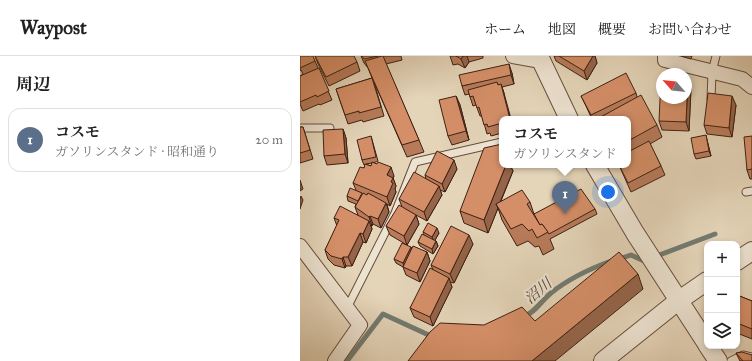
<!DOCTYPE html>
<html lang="ja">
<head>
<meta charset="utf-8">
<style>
	:root { --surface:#fff; --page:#f6f6f6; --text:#222; --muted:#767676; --line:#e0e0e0; --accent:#8f2418 }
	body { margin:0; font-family:"IM FELL Great Primer","Noto Serif JP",serif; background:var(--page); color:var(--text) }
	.controls { position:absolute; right:12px; bottom:12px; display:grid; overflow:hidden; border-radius:8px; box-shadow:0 2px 6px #0003 }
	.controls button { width:36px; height:36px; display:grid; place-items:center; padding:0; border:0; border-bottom:1px solid var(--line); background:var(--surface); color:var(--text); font:20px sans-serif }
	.compass { position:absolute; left:356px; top:12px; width:36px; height:36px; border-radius:50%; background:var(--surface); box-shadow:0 2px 6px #0003; rotate:297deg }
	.you { position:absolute; left:308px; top:136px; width:14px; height:14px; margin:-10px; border:3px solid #fff; border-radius:50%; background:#1a73e8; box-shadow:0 0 0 6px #1a73e833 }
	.badge { display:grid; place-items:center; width:26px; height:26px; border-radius:50%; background:var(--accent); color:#fff; font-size:13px; font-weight:700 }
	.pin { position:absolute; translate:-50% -33px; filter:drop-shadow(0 1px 2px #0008) }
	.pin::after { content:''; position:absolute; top:21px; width:14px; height:12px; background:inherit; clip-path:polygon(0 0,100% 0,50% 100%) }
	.popup { position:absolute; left:199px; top:60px; width:132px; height:52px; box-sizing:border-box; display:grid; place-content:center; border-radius:8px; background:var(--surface); filter:drop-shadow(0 1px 3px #0005); font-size:13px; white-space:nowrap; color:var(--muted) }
	.popup b { font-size:15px; color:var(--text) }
	.popup::after { content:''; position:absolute; left:50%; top:100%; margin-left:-8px; border:8px solid transparent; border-top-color:var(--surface) }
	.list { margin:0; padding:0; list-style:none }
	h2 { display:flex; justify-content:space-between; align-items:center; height:52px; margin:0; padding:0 16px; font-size:17px }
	h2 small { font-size:13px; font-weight:400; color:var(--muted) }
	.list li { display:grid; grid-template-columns:26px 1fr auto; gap:12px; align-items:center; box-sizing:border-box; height:64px; margin:0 8px 8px; padding:0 8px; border:1px solid var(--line); border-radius:12px }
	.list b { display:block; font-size:15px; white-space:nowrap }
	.list p { margin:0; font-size:13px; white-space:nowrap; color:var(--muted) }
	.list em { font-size:13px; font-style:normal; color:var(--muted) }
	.icon { flex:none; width:22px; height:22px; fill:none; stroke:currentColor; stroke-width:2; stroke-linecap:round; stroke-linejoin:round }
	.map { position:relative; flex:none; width:452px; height:305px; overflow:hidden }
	header { display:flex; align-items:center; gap:24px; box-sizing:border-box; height:56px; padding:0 20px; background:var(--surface); border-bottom:1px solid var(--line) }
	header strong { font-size:19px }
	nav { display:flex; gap:22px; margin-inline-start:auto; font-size:14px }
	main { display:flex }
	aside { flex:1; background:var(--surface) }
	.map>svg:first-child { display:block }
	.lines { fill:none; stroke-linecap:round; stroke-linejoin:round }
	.stream { stroke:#727b70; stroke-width:5 }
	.service-casing { stroke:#684d3d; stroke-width:9 }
	.minor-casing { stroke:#684d3d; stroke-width:16 }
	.tertiary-casing { stroke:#684d3d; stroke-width:20 }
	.service { stroke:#ede3d1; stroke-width:7 }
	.minor { stroke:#ede3d1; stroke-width:14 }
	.tertiary { stroke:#ede3d1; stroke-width:18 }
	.wall { fill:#b77b59; stroke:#3e2014; fill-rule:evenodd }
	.shaded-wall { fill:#956449; stroke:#3e2014 }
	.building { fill:#d58f68; stroke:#3e2014 }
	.labels { text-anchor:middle; stroke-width:4; stroke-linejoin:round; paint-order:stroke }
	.water-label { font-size:15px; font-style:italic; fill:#54463a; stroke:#ede3d1 }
</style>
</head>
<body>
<header>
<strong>Waypost</strong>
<nav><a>ホーム</a><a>地図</a><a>概要</a><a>お問い合わせ</a></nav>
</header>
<main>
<aside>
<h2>周辺<small></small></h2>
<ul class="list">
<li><span class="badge" style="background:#5c6f8a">1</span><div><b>コスモ</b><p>ガソリンスタンド · 昭和通り</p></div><em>20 m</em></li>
</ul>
</aside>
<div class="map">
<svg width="452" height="305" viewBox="0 0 452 305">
	<rect width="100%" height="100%" fill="#e4d4b8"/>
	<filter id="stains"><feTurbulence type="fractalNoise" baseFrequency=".005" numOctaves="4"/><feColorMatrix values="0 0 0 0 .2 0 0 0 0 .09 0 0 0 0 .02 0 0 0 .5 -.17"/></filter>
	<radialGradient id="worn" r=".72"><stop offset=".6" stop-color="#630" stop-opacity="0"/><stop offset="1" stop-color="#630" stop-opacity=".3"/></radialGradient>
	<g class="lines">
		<!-- stream -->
		<g class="stream">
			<path d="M 354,201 L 415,178"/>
			<path d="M 319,203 L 331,199 L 344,205 L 347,204"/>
			<path d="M 223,261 C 235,257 241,245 251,237 C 267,224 292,212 311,205"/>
			<path d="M 47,305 L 83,258 L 133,281"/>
		</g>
		<!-- service casing -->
		<g class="service-casing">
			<g id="service">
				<path d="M 411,43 L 412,16 L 416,0"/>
				<path d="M 0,72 L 30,72"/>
				<path d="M 446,136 L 452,135"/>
				<path d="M 47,252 L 95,157 L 115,106 L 202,86"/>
				<path d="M 431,305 L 443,299 L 452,301"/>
			</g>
		</g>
		<!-- minor casing -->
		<g class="minor-casing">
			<g id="minor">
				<path d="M 213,0 L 241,5"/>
				<path d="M 365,0 L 365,4 L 442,23 L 452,31"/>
				<path d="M 0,190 L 60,269 L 35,305"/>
			</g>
		</g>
		<!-- tertiary casing -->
		<g class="tertiary-casing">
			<g id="tertiary">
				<path d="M 239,0 L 269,63"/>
				<path d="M 295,109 L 335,177 L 407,288"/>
				<path d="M 437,205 L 452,195"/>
				<path d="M 408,290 L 418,305"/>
				<path d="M 303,305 L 378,245 L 407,225"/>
			</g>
		</g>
		<!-- service -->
		<use href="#service" class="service"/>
		<!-- minor -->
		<use href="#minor" class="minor"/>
		<!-- tertiary -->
		<use href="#tertiary" class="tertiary"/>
	</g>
	<!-- wall -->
	<g class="wall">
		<path d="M 0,0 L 15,5 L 32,44 L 20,49 L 19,48 L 3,55 L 0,48 L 0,20 L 3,18 L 1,14 L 0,15 Z"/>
		<path d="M 15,0 L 57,6 L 60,15 L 29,30 L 18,8 Z"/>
		<path d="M 61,0 L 101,0 L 102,4 L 86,8 L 119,84 L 124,96 L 107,101 L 74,26 L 84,60 L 63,66 L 62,64 L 48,68 L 36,33 L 72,22 L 68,12 L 64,7 Z"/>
		<path d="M 150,0 L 183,0 L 183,2 L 169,6 L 165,12 L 158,8 L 153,9 Z"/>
		<path d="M 254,0 L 295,0 L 297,7 L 287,24 L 256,5 Z"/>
		<path d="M 381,0 L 392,0 L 391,3 Z"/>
		<path d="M 212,17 L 214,28 L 202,31 L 204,37 L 202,63 L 202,77 L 191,80 L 190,77 L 187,78 L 182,60 L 180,60 L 176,49 L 173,50 L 169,38 L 165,39 L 162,30 Z"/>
		<path d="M 391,32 L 389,75 L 362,74 L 359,65 Z"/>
		<path d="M 336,37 L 337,41 L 357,69 L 362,81 L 350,88 L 361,110 L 365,119 L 331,136 L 319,109 L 328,109 L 328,63 L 292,63 L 285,48 L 281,40 Z"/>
		<path d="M 156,40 L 160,49 L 169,84 L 152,89 L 148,80 Z"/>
		<path d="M 436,49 L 432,81 L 407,78 L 404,69 Z"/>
		<path d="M 0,71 L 3,71 L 13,103 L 0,107 Z"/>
		<path d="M 43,73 L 46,82 L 48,107 L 27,109 L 24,100 Z"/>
		<path d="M 71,80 L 78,105 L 73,107 L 94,120 L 93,122 L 96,130 L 95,133 L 96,136 L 90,150 L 87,148 L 89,156 L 81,172 L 73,168 L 72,170 L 71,169 L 72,173 L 66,187 L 63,186 L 52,210 L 46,210 L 45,212 L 34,209 L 28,203 L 25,194 L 37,170 L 34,162 L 58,159 L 55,151 L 56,148 L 48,145 L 47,140 L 56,134 L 53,127 L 64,112 L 65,109 L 64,109 L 62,104 ZM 72,107 L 71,110 L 66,108 Z"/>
		<path d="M 452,80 L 452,123 L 450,123 L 447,114 Z"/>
		<path d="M 407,84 L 411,100 L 396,103 L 394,98 Z"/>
		<path d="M 202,109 L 212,109 L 211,111 L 213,115 L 201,145 L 230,146 L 234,158 L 295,153 L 297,158 L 250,183 L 254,193 L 243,199 L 239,190 L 235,191 L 228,185 L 217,190 L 202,164 L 198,152 L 188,177 L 164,167 L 160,155 Z"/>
		<path d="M 157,113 L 145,136 L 140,134 L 142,139 L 127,165 L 116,159 L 119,168 L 107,189 L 90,179 L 86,170 L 102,151 L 99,143 L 126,123 L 125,119 Z"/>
		<path d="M 123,176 L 139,177 L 135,184 L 136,185 L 138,190 L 133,198 L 120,190 L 118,186 L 124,178 Z"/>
		<path d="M 173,188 L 154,227 L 150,226 L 152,231 L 133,270 L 114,261 L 110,252 L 133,214 L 131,209 Z"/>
		<path d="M 111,191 L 112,192 L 127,196 L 130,205 L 120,226 L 106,219 L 103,211 L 96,207 L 94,203 Z"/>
		<path d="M 437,239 L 452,245 L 452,283 L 437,277 Z"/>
		<path d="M 436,297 L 452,305 L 440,305 Z"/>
	</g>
	<!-- shaded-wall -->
	<g class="shaded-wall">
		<path d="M 163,0 L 167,0 L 169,6 L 165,12 L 161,3 Z"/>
		<path d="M 293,0 L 295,0 L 297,7 L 287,24 L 284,15 Z"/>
		<path d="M 209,8 L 212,17 L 214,28 L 211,19 Z"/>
		<path d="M 388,23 L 391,32 L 389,75 L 386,66 Z"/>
		<path d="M 201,28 L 204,37 L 211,63 L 210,63 Z"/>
		<path d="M 156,40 L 160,49 L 169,84 L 166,75 Z"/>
		<path d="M 432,40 L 436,49 L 432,81 L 429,72 Z"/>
		<path d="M 43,73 L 46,82 L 48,107 L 45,98 Z"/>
		<path d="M 406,79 L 407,84 L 411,100 L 409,95 Z"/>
		<path d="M 154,104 L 157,113 L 145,136 L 142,128 Z"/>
		<path d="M 206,109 L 212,109 L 211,111 L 213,115 L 198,151 L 196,148 L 198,152 L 188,177 L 184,164 Z"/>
		<path d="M 91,111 L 94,120 L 93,122 L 96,130 L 95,133 L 96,136 L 90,150 L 87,141 L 87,119 Z"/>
		<path d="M 0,124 L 3,133 L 0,135 Z"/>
		<path d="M 139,130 L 142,139 L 127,165 L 124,156 Z"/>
		<path d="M 1,140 L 3,144 L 0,153 L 0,143 Z"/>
		<path d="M 86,147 L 89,156 L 81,172 L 78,163 Z"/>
		<path d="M 116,159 L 119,168 L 107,189 L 104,180 Z"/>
		<path d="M 70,160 L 73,168 L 72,170 L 69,161 Z"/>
		<path d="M 69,165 L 72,173 L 66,187 L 63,178 Z"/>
		<path d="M 137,172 L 139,177 L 134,186 L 132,181 Z"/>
		<path d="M 60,177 L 63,186 L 52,210 L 48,201 Z"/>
		<path d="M 169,179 L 173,188 L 154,227 L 150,218 Z"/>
		<path d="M 136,185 L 138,190 L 133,198 L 132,193 Z"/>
		<path d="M 111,191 L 113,196 L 105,212 L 103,207 Z"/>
		<path d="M 127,196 L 130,205 L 120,226 L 117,217 Z"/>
		<path d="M 43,201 L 46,210 L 45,212 L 42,203 Z"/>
		<path d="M 338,218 L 343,233 L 255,305 L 232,305 Z"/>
		<path d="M 149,222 L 152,231 L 133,270 L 130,261 Z"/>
	</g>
	<!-- building -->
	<g class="building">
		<path d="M 0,0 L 13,0 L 15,5 L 0,12 Z"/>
		<path d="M 15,0 L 54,0 L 57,6 L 26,21 Z"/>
		<path d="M 62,0 L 78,0 L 64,3 Z"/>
		<path d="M 82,0 L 83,0 L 119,84 L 102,89 L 65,5 Z"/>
		<path d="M 156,0 L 163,0 L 161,3 Z"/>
		<path d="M 259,0 L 293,0 L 284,15 Z"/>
		<path d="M 209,8 L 211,19 L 162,30 L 159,19 Z"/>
		<path d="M 19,12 L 29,35 L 17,41 L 16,39 L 0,46 L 0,20 Z"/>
		<path d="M 326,17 L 336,37 L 291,59 L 281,40 Z"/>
		<path d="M 72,22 L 81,51 L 59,57 L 59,55 L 45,59 L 36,33 Z"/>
		<path d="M 361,22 L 362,22 L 362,42 L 386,42 L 386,23 L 388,23 L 386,66 L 359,65 Z"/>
		<path d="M 197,26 L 198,29 L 201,28 L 210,63 L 202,63 L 202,67 L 188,71 L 187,68 L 184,69 L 179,51 L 177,52 L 173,40 L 170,41 L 168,34 Z"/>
		<path d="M 408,37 L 432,40 L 429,72 L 404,69 Z"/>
		<path d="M 341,39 L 357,69 L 328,85 L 328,63 L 297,63 Z"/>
		<path d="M 156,40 L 166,75 L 148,80 L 139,44 Z"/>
		<path d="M 0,71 L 3,71 L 10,94 L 0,97 Z"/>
		<path d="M 43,73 L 45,98 L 24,100 L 23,74 Z"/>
		<path d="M 406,79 L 409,95 L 394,98 L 391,82 Z"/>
		<path d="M 71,80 L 76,101 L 62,104 L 57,84 Z"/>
		<path d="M 452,80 L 452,113 L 447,114 L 444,81 Z"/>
		<path d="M 349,85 L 361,110 L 328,127 L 319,109 L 328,109 L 328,96 Z"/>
		<path d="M 202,88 L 202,109 L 206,109 L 184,164 L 160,155 L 184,92 Z"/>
		<path d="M 137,95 L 154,104 L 142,128 L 125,119 Z"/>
		<path d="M 72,106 L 77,108 L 78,106 L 91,111 L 87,119 L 93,122 L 91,126 L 93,127 L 87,141 L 53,127 L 60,111 L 64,112 L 65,108 L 71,110 Z"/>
		<path d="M 114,116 L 139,130 L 124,156 L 99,143 Z"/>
		<path d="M 50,132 L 62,137 L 58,145 L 47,140 Z"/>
		<path d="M 281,133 L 295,153 L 249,178 L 242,168 L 240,169 L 234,158 Z"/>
		<path d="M 222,134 L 230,146 L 227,148 L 240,169 L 242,168 L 248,176 L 237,182 L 232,173 L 229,175 L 222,168 L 211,173 L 196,148 Z"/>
		<path d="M 63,137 L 67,139 L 68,137 L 86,147 L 78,163 L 70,160 L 69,161 L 55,151 Z"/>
		<path d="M 99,149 L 116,159 L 104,180 L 86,170 Z"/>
		<path d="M 40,150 L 69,165 L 63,178 L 60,177 L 48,201 L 43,201 L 42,203 L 31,200 L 25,194 L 39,164 L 34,162 Z"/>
		<path d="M 128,167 L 137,172 L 132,181 L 123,176 Z"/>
		<path d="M 151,170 L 169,179 L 150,218 L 131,209 Z"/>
		<path d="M 122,178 L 136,185 L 132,193 L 118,186 Z"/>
		<path d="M 102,187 L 111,191 L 103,207 L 94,203 Z"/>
		<path d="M 113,190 L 127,196 L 117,217 L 103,211 Z"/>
		<path d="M 319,196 L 338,218 L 232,305 L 108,305 L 130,276 L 140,267 L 184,269 L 222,251 L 235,265 Z"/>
		<path d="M 130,212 L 149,222 L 130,261 L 110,252 Z"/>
		<path d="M 437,239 L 452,245 L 452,273 L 437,267 Z"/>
		<path d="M 442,296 L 452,299 L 452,305 L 443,305 L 436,297 Z"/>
	</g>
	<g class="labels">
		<!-- water labels -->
		<g class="water-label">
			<text transform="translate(238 235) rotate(-40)" y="5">沼川</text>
		</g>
	</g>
	<rect width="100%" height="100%" filter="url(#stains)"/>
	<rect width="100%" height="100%" fill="url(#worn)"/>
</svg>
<div class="controls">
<button>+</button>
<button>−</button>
<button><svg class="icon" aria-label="layers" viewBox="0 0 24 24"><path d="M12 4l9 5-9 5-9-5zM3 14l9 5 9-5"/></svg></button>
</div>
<svg class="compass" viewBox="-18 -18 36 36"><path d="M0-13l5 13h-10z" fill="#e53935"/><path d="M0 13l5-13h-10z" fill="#767676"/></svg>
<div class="you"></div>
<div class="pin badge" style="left:265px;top:158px;background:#5c6f8a">1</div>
<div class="popup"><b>コスモ</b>ガソリンスタンド</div>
</div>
</main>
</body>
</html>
